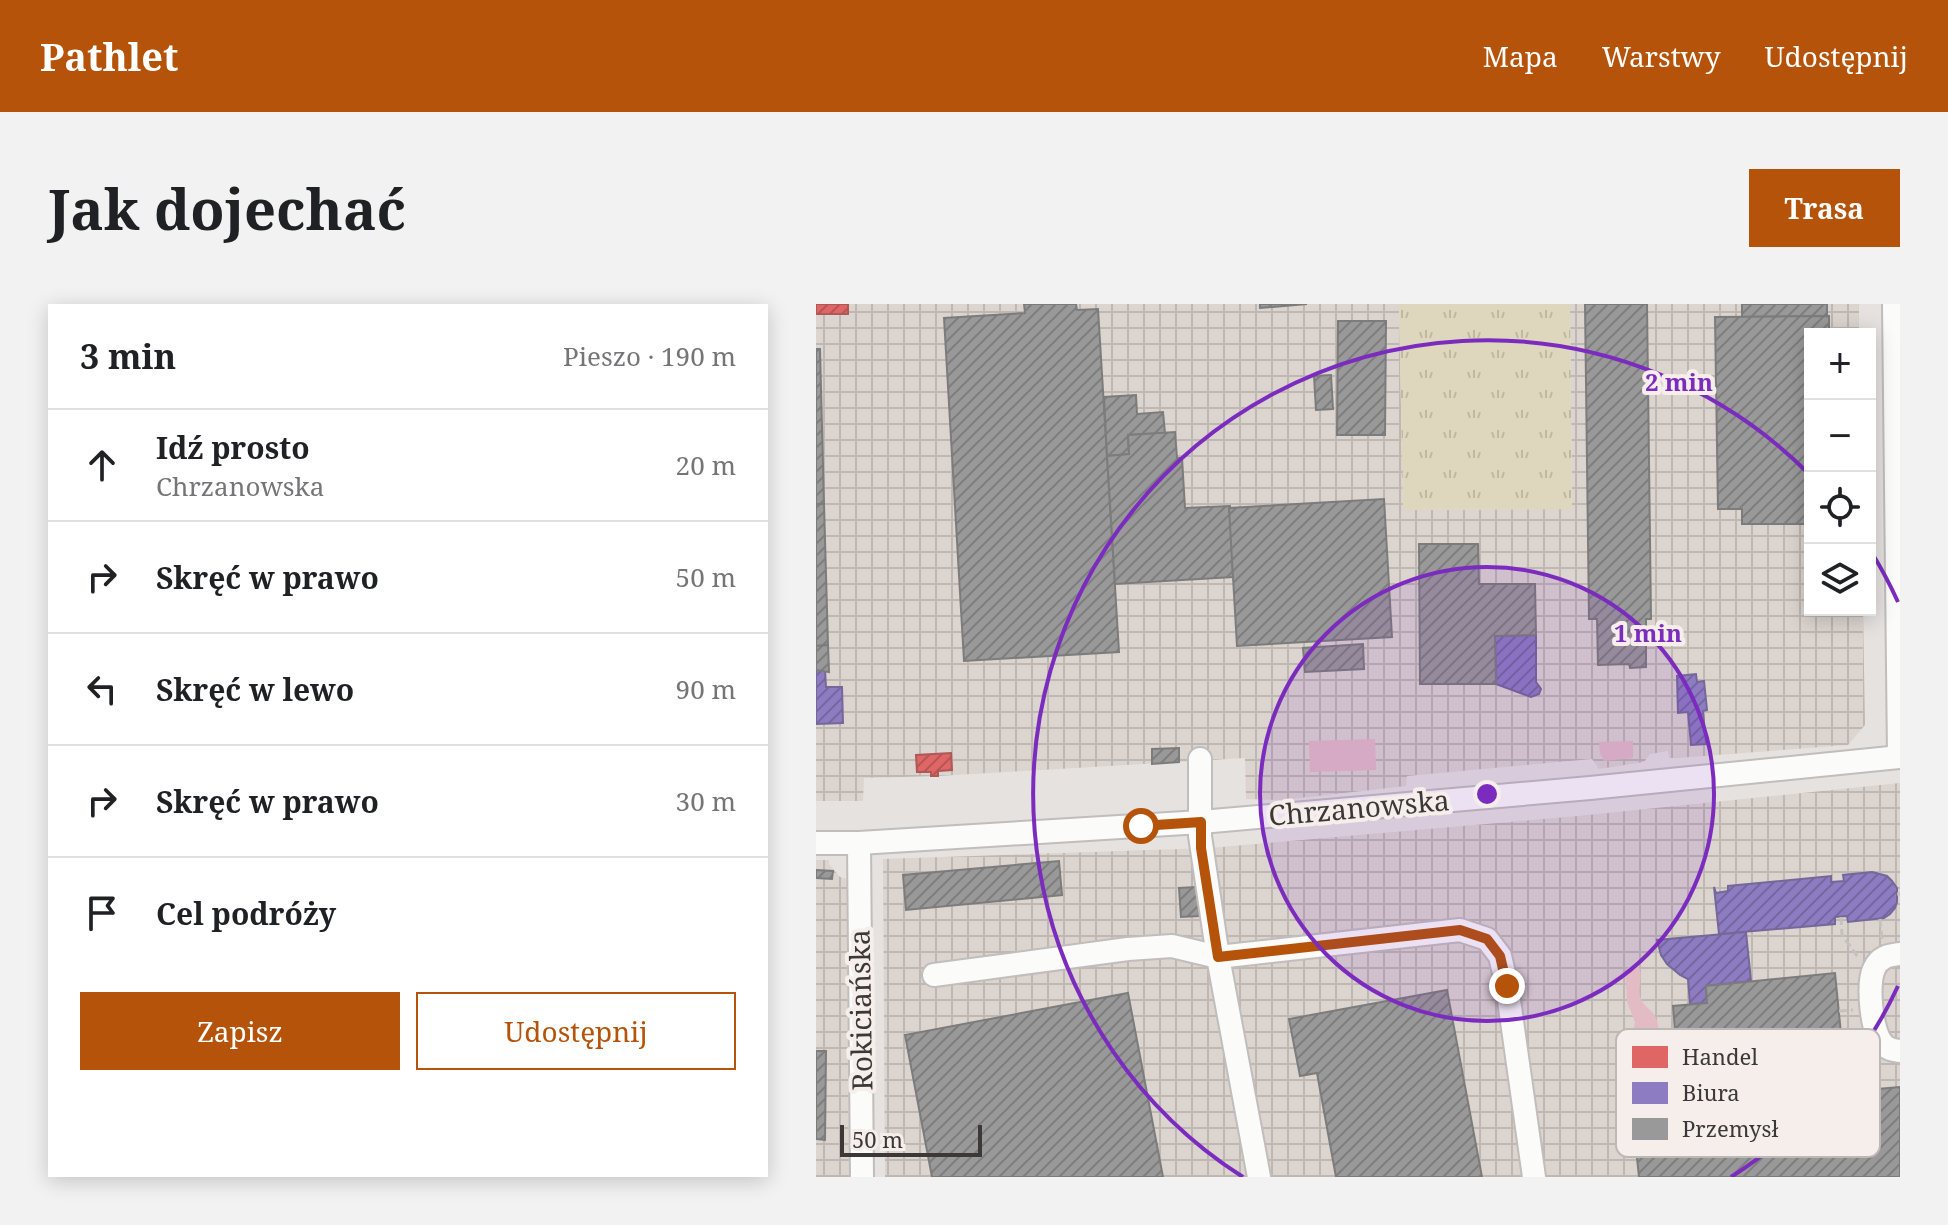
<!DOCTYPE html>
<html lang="pl">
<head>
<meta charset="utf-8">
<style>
	:root { --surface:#fff; --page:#f2f2f2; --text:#202124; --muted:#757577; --line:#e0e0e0; --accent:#b45309 }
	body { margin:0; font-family:"Noto Serif",serif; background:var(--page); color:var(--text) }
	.controls { position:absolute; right:24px; top:24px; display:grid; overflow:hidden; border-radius:0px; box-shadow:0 4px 20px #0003 }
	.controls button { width:72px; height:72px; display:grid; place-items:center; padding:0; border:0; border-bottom:2px solid var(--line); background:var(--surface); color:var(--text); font:40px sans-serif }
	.scale { position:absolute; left:24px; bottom:20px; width:142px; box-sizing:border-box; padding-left:8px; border:4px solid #3b3837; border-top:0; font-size:22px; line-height:28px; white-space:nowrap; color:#3b3837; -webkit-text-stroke:6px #f5eeeb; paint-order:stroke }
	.stop { position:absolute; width:24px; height:24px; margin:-18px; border:6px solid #b45309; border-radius:50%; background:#fff }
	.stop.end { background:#b45309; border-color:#fff; box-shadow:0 2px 8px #0008 }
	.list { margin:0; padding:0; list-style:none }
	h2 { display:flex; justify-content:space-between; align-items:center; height:104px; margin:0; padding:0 32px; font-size:34px }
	h2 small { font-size:26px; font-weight:400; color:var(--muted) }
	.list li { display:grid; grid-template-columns:52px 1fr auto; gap:24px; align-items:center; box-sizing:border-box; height:112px; padding:0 32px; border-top:2px solid var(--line) }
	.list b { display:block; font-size:30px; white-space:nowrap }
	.list p { margin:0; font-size:26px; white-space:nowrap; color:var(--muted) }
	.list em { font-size:26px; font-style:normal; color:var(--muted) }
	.actions { display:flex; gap:16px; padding:24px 32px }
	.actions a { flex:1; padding:18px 0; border:2px solid var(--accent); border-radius:0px; text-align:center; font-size:28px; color:var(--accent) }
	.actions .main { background:var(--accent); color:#fff }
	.icon { flex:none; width:44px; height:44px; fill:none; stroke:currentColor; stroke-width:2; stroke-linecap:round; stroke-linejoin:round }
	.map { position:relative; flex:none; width:1084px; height:873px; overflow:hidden; border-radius:0px }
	header { display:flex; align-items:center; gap:48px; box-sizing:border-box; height:112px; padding:0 40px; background:var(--accent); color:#fff }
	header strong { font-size:38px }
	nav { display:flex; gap:44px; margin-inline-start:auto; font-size:28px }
	.intro { display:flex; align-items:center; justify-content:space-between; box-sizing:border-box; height:192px; padding:0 48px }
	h1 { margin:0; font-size:56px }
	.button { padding:20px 36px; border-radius:0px; background:var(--accent); color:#fff; font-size:28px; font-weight:700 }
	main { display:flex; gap:48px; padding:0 48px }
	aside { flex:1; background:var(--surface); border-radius:0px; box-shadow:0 4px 20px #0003 }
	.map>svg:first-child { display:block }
	.industrial { fill:url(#industrial-grid) }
	.grass { fill:url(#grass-tufts) }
	.water { fill:#e3bbc5 }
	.shops { fill:url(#shops-hatch); stroke:#ae5858; stroke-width:2 }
	.offices { fill:url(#offices-hatch); stroke:#756899; stroke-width:2 }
	.industry { fill:url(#industry-hatch); stroke:#7d7c7c; stroke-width:2 }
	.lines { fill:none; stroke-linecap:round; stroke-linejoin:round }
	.minor-casing { stroke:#c0bdbc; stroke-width:26 }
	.path { stroke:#c4c2c1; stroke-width:3; stroke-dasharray:8 4; stroke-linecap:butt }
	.minor { stroke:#fbfbfa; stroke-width:22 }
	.route { stroke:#b45309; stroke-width:10 }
	.ring { fill:none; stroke:#7b2cbf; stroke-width:4 }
	.labels { text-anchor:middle; stroke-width:8; stroke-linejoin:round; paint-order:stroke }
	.street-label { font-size:28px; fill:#3b3837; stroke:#f5eeeb }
	.key { fill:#f5eeeb; stroke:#bdb7b5; stroke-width:2 }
	.key-label { font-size:22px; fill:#3b3837 }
	.centre { fill:#7b2cbf; stroke:#f5eeeb; stroke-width:4 }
	.ring-label { font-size:24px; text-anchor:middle; font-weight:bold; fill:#7b2cbf; stroke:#f5eeeb; stroke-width:8; stroke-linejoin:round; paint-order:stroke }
</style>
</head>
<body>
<header>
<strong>Pathlet</strong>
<nav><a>Mapa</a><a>Warstwy</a><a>Udostępnij</a></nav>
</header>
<div class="intro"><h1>Jak dojechać</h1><a class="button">Trasa</a></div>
<main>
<aside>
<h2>3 min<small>Pieszo · 190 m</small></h2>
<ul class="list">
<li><svg class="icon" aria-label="ahead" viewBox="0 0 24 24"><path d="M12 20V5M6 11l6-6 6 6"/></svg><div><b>Idź prosto</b><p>Chrzanowska</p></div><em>20 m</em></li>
<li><svg class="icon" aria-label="right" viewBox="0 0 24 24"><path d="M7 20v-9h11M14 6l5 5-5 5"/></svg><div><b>Skręć w prawo</b></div><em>50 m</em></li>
<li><svg class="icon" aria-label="left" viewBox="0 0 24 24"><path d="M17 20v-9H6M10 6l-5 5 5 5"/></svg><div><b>Skręć w lewo</b></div><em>90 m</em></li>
<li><svg class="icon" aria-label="right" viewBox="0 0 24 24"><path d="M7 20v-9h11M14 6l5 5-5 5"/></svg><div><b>Skręć w prawo</b></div><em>30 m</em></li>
<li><svg class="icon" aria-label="arrive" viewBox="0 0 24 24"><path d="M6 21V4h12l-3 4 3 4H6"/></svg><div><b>Cel podróży</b></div></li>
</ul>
<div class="actions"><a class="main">Zapisz</a><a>Udostępnij</a></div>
</aside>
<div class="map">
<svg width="1084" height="873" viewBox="0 0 1084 873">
	<defs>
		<pattern id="industrial-grid" width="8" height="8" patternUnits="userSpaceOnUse" patternTransform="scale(2)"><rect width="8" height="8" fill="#dcd4cf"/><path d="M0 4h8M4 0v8" fill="none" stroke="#beb7b2"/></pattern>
		<pattern id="grass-tufts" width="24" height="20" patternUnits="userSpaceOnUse" patternTransform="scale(2)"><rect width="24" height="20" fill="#ded7be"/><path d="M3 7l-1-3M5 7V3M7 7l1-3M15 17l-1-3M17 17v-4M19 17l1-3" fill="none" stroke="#bfb9a4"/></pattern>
		<pattern id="shops-hatch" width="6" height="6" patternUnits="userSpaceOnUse" patternTransform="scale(2)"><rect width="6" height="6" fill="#e06666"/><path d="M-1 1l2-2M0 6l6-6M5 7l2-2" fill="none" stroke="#b75555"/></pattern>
		<pattern id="offices-hatch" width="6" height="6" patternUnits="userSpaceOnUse" patternTransform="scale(2)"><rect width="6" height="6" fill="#8e7cc3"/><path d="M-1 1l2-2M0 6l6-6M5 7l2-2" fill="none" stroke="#75679f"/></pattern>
		<pattern id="industry-hatch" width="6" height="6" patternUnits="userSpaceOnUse" patternTransform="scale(2)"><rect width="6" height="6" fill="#999"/><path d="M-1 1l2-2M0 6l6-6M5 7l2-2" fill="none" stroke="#7e7e7e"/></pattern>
	</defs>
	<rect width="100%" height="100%" fill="#e5e2e0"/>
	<!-- industrial -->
	<g class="industrial">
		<path d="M 0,0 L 583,0 L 587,206 L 756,205 L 754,0 L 1043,0 L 1043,30 L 994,30 L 994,306 L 1047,306 L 1049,421 L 1032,441 L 861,454 L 853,454 L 852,447 L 834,450 L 828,458 L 783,465 L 776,455 L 591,472 L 590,482 L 466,496 L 430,495 L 429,454 L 122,472 L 48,474 L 47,497 L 0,497 Z"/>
		<path d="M 1084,479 L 1084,873 L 69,873 L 67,555 L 394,544 L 762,512 Z"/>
		<path d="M 0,556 L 13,556 L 13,560 L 24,573 L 31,575 L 33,873 L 0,873 Z"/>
	</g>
	<!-- grass -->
	<path class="grass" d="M 583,0 L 754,0 L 756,205 L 587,206 Z"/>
	<!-- water -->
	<g class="water">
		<path d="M 559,435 L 560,466 L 494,468 L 493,437 Z"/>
		<path d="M 817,437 L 817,454 L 788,457 L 784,449 L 783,438 Z"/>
		<path d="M 816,662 L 822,663 L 824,666 C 826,675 822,684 824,692 C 826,700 831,703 836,708 C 848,722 842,740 826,746 L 819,743 L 817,730 L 819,718 L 811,698 L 809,665 Z"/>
	</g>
	<!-- shops -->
	<g class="shops">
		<rect x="0" y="0" width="32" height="10"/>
		<path d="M 135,449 L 136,466 L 122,467 L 122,472 L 115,472 L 115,468 L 101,468 L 100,451 Z"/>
	</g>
	<!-- offices -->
	<g class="offices">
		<path d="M 720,331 L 720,378 L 725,385 L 723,390 L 715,393 L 680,380 L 679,332 Z"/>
		<path d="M 0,366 L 9,366 L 10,383 L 26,383 L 27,419 L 0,420 Z"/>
		<path d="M 880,370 L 881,378 L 888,377 L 891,406 L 887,407 L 890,440 L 875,441 L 872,408 L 862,409 L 861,372 Z"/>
		<path d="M 1056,568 L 1071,572 L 1076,577 L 1081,584 L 1081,598 L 1079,604 L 1074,610 L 1068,614 L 1032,618 L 1031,612 L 1019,613 L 1019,620 L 903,630 L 898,583 L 900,589 L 912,587 L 912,582 L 1015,572 L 1015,578 L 1028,577 L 1027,571 Z"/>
		<path d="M 930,628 L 935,677 L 890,682 L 891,699 L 874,700 L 872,675 L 864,671 L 851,660 L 845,651 L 841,636 Z"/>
	</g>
	<!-- industry -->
	<g class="industry">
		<path d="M 208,0 L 260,0 L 261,6 L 282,5 L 303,348 L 148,357 L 128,14 L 209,9 Z"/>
		<path d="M 444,0 L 491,0 L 444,4 Z"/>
		<path d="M 769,0 L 831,0 L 835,315 L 830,315 L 830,363 L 814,364 L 813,360 L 782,361 L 781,315 L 773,315 Z"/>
		<path d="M 926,0 L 1011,0 L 1011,12 L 926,13 Z"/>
		<path d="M 1013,12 L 1013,30 L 994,30 L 994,220 L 926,220 L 926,205 L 902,205 L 899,13 Z"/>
		<path d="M 522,17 L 570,17 L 569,131 L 521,131 Z"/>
		<path d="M 0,45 L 4,45 L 8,200 L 0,200 Z"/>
		<path d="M 515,71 L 517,105 L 500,106 L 498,72 Z"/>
		<path d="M 320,91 L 321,110 L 347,108 L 349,129 L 312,131 L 313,150 L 291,152 L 288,93 Z"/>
		<path d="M 359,128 L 361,154 L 366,154 L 369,204 L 414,202 L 417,273 L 299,280 L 291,152 L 313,150 L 312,131 Z"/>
		<path d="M 568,195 L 576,333 L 421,342 L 413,204 Z"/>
		<path d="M 0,200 L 8,200 L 12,341 L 0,342 Z"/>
		<path d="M 603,240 L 662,240 L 663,280 L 719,280 L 720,331 L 679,332 L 680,380 L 604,380 Z"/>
		<path d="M 547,340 L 548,365 L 489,368 L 487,344 Z"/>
		<path d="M 12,341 L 13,368 L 0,366 L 0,342 Z"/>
		<path d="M 363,444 L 363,458 L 336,460 L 336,445 Z"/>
		<path d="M 243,557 L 246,591 L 90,606 L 87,571 Z"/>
		<path d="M 0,566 L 17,567 L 16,575 L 0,574 Z"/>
		<path d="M 381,583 L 383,612 L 365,613 L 363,584 Z"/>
		<path d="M 1019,669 L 1026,740 L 941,748 L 946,796 L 901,800 L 896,752 L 879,754 L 878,737 L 860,739 L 857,702 L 891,699 L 890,682 Z"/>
		<path d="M 631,686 L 666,873 L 520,873 L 501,769 L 484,772 L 473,715 Z"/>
		<path d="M 312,689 L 347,873 L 116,873 L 89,731 Z"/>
		<path d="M 0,747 L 10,747 L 9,836 L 0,835 Z"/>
		<path d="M 1084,783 L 1084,873 L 823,873 L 818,826 L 835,824 L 833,807 L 1048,787 L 1049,804 L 1064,803 L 1062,785 Z"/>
	</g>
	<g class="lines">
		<!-- minor casing -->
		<g class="minor-casing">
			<g id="minor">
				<path d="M 1078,0 L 1083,453"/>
				<path d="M 0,539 L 43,539 L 385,518 L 774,484 L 1084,453"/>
				<path d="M 43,539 L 46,873"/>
				<path d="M 1084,650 C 1073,651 1063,653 1058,665 C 1051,680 1055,728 1067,740 C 1071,745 1077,746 1084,747"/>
				<path d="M 118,671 L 312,645 L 356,642 L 402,653 L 384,532 L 384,455"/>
				<path d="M 443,873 L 402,653 L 644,626 L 671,635 L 684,652 L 691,682 L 718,873"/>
			</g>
		</g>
		<!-- path -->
		<g class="path">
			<path d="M 1081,590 L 1084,590"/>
			<path d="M 1025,613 L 1026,631 L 1042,653"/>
			<path d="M 1064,615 L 1066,635"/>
			<path d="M 1023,707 L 1037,706"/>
			<path d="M 1051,752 L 1056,804"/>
		</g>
		<!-- minor -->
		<use href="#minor" class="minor"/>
	</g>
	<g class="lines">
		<!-- route -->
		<path class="route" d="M 325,522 L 385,518 L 385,544 L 402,653 L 644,626 L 671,635 L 684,652 L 691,682"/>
	</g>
	<!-- distance rings -->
	<circle cx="671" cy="490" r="227" fill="#7b2cbf" fill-opacity=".12"/>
	<g class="ring">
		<circle cx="671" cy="490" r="227"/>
		<path d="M1082 682A454 454 0 0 1 915 873M427 873A454 454 0 1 1 992 169M1056 249A454 454 0 0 1 1082 298"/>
	</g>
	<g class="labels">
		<!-- street labels -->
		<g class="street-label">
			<text transform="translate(543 504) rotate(-5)" y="10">Chrzanowska</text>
			<text transform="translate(45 706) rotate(-91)" y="10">Rokiciańska</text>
		</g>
	</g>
	<!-- legend -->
	<rect x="800" y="725" width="264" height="128" rx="12" class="key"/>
	<rect x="816" y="742" width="36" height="22" fill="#e06666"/>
	<rect x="816" y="778" width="36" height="22" fill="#8e7cc3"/>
	<rect x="816" y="814" width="36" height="22" fill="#999"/>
	<g class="key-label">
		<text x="866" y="761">Handel</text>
		<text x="866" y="797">Biura</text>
		<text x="866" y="833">Przemysł</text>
	</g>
	<circle cx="671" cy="490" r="12" class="centre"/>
	<g class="ring-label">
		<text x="863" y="87">2 min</text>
		<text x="832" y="338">1 min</text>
	</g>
</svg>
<div class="controls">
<button>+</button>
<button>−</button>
<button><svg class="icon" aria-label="locate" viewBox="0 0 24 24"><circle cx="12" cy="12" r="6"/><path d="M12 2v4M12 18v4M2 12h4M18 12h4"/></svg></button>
<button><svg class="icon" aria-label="layers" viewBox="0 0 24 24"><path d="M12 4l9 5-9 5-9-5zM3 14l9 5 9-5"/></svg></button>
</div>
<div class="scale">50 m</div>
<div class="stop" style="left:325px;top:522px"></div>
<div class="stop end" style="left:691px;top:682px"></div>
</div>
</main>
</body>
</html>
